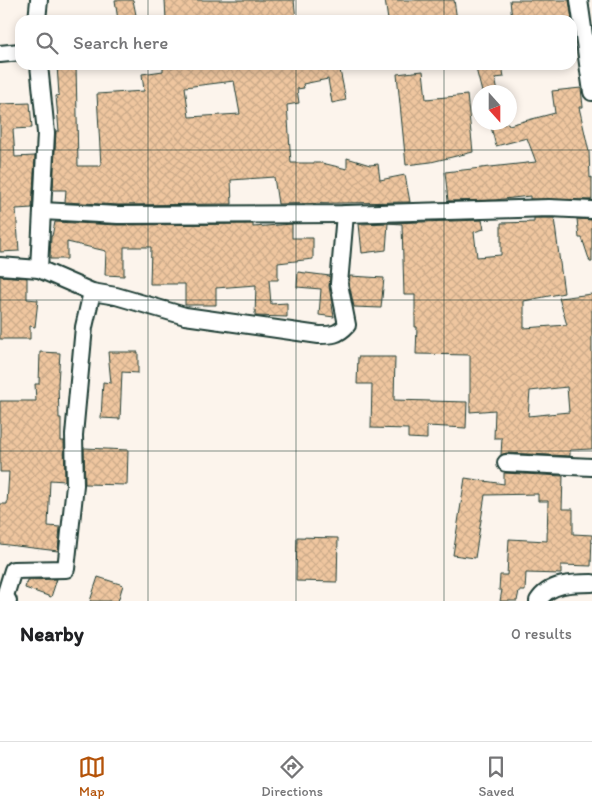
<!DOCTYPE html>
<html lang="en">
<head>
<meta charset="utf-8">
<style>
	:root { --surface:#fff; --page:#f6f6f6; --text:#202124; --muted:#757577; --line:#e0e0e0; --accent:#b45309 }
	body { margin:0; font-family:Itim,sans-serif; background:var(--page); color:var(--text) }
	.compass { position:absolute; left:472px; top:85px; width:45px; height:45px; border-radius:50%; background:var(--surface); box-shadow:0 2px 8px #0003; rotate:159deg }
	.list { margin:0; padding:0; list-style:none }
	h2 { display:flex; justify-content:space-between; align-items:center; height:65px; margin:0; padding:0 20px; font-size:21px }
	h2 small { font-size:16px; font-weight:400; color:var(--muted) }
	.icon { flex:none; width:28px; height:28px; fill:none; stroke:currentColor; stroke-width:2; stroke-linecap:round; stroke-linejoin:round }
	.map { position:relative; flex:none; width:592px; height:601px; overflow:hidden }
	.search { position:absolute; background:var(--surface); box-shadow:0 2px 8px #0003; left:15px; right:15px; top:15px; height:55px; display:flex; align-items:center; gap:12px; box-sizing:border-box; padding:0 18px; border-radius:15px; color:var(--muted); font-size:19px }
	.sheet { height:140px; background:var(--surface) }
	nav { display:flex; justify-content:space-around; align-items:center; box-sizing:border-box; height:70px; border-top:1px solid var(--line); background:var(--surface); font-size:14px; color:var(--muted) }
	nav a { display:grid; justify-items:center; gap:2px }
	nav .on { color:var(--accent) }
	.map>svg:first-child { display:block }
	.building { fill:url(#building-cross-hatch); stroke:#1f3d34; fill-rule:evenodd }
	.lines { fill:none; stroke-linecap:round; stroke-linejoin:round }
	.minor-casing { stroke:#1f3d34; stroke-width:20 }
	.minor { stroke:#fff; stroke-width:16 }
	.grid { fill:none; stroke:#1f3d34; stroke-width:1; stroke-opacity:0.55 }
</style>
</head>
<body>
<div class="map">
<svg width="592" height="601" viewBox="0 0 592 601">
	<defs>
		<pattern id="building-cross-hatch" width="8" height="8" patternUnits="userSpaceOnUse" patternTransform="scale(1.25)"><rect width="8" height="8" fill="#efc69f"/><path d="M0 0l8 8M0 8l8-8" fill="none" stroke="#ccab8a"/></pattern>
	</defs>
	<rect width="100%" height="100%" fill="#fcf4ec"/>
	<filter id="ink" filterUnits="userSpaceOnUse"><feTurbulence type="fractalNoise" baseFrequency=".02" numOctaves="2"/><feDisplacementMap in="SourceGraphic" scale="10" xChannelSelector="R" yChannelSelector="G"/><feConvolveMatrix kernelMatrix="1 2 1 2 8 2 1 2 1" color-interpolation-filters="sRGB"/></filter>
	<g filter="url(#ink)">
		<!-- building -->
		<g class="building">
			<path d="M 115,0 L 133,0 L 137,20 L 118,20 Z"/>
			<path d="M 165,0 L 294,0 L 296,20 L 166,20 Z"/>
			<path d="M 385,0 L 454,0 L 457,20 L 388,20 Z"/>
			<path d="M 510,0 L 569,0 L 572,20 L 512,20 Z"/>
			<path d="M 57,65 L 76,65 L 78,166 L 101,166 L 97,94 L 144,91 L 142,74 L 163,71 L 163,68 L 190,65 L 339,65 L 346,100 L 332,103 L 328,79 L 303,84 L 304,88 L 297,89 L 299,103 L 287,105 L 291,163 L 322,163 L 347,169 L 347,158 L 370,165 L 378,164 L 380,180 L 405,175 L 410,202 L 278,204 L 274,177 L 231,180 L 232,204 L 118,205 L 65,202 L 66,190 L 53,190 L 56,131 L 59,131 L 56,96 L 59,95 ZM 234,81 L 240,114 L 189,117 L 185,87 Z"/>
			<path d="M 475,65 L 502,65 L 504,77 L 495,78 L 498,92 L 482,92 Z"/>
			<path d="M 423,71 L 426,99 L 467,95 L 473,152 L 431,162 L 406,165 L 397,74 Z"/>
			<path d="M 581,88 L 583,107 L 579,107 L 589,152 L 590,178 L 592,177 L 592,200 L 530,199 L 530,196 L 495,200 L 448,201 L 445,172 L 536,162 L 527,138 L 496,146 L 491,127 L 508,123 L 509,125 L 555,113 L 552,91 Z"/>
			<path d="M 30,103 L 32,128 L 13,129 L 15,157 L 35,156 L 32,208 L 16,209 L 19,251 L 0,252 L 0,104 Z"/>
			<path d="M 534,218 L 554,218 L 564,293 L 524,301 L 524,328 L 567,325 L 559,298 L 592,294 L 592,449 L 570,450 L 570,456 L 506,453 L 501,455 L 502,438 L 494,438 L 495,410 L 470,412 L 470,355 L 416,354 L 417,327 L 415,327 L 415,295 L 404,295 L 402,224 L 388,223 L 386,250 L 362,253 L 359,224 L 482,220 L 484,229 L 474,232 L 477,257 L 501,255 L 501,223 L 534,222 ZM 567,387 L 569,412 L 528,416 L 530,391 Z"/>
			<path d="M 577,219 L 592,220 L 592,262 L 590,262 L 582,238 L 579,238 Z"/>
			<path d="M 55,222 L 118,225 L 253,224 L 253,227 L 292,224 L 292,238 L 313,238 L 313,259 L 278,263 L 278,280 L 269,280 L 271,304 L 287,303 L 287,317 L 255,316 L 256,285 L 216,288 L 216,305 L 185,305 L 185,284 L 150,284 L 151,247 L 124,247 L 124,276 L 105,275 L 106,251 L 67,242 L 67,259 L 50,259 L 51,236 L 52,236 Z"/>
			<path d="M 298,272 L 330,276 L 329,286 L 334,317 L 319,315 L 321,289 L 297,287 Z"/>
			<path d="M 0,276 L 27,278 L 27,299 L 38,300 L 35,327 L 30,326 L 30,339 L 0,339 Z"/>
			<path d="M 350,276 L 384,278 L 381,308 L 354,307 L 349,283 Z"/>
			<path d="M 40,352 L 60,353 L 58,383 L 59,418 L 61,418 L 61,441 L 64,441 L 65,481 L 50,480 L 48,526 L 60,527 L 58,551 L 0,544 L 0,504 L 7,504 L 9,472 L 0,472 L 0,401 L 36,401 L 35,384 L 39,384 Z"/>
			<path d="M 108,352 L 138,352 L 138,373 L 122,372 L 120,419 L 101,418 L 103,382 L 111,383 Z"/>
			<path d="M 358,357 L 395,357 L 394,400 L 467,402 L 466,428 L 427,426 L 427,439 L 408,438 L 408,429 L 371,428 L 372,384 L 357,384 Z"/>
			<path d="M 84,448 L 128,450 L 127,485 L 85,484 Z"/>
			<path d="M 504,473 L 563,476 L 562,509 L 573,509 L 573,534 L 592,535 L 591,566 L 561,565 L 561,574 L 526,573 L 525,591 L 519,591 L 517,601 L 500,601 L 502,590 L 499,590 L 500,575 L 507,575 L 509,539 L 547,541 L 548,501 L 538,501 L 538,494 L 485,495 L 475,558 L 453,555 L 465,478 L 504,484 Z"/>
			<path d="M 297,537 L 338,538 L 337,582 L 296,581 Z"/>
			<path d="M 98,577 L 123,585 L 118,601 L 90,601 Z"/>
			<path d="M 57,579 L 51,597 L 25,588 L 27,580 Z"/>
		</g>
		<g class="lines">
			<!-- minor casing -->
			<g class="minor-casing">
				<g id="minor">
					<path d="M 579,0 L 592,92"/>
					<path d="M 37,20 L 39,0"/>
					<path d="M 0,54 L 20,52"/>
					<path d="M 42,211 L 118,215 L 345,214 L 549,208 L 592,210"/>
					<path d="M 0,266 L 39,269 L 46,133 L 39,65"/>
					<path d="M 39,269 L 92,292 L 116,296 L 185,316 L 319,335 C 332,335 338,335 347,325 L 339,284 L 345,214"/>
					<path d="M 506,463 L 592,467"/>
					<path d="M 8,601 L 5,596 L 13,570 L 66,569 L 75,485 L 74,435 L 84,327 L 92,292"/>
					<path d="M 538,601 C 549,583 573,583 592,583"/>
				</g>
			</g>
			<!-- minor -->
			<use href="#minor" class="minor"/>
		</g>
	</g>
	<!-- grid -->
	<path class="grid" d="M 148,0 L 148,20M 296,0 L 296,20M 444,0 L 444,20M 148,65 L 148,601M 296,65 L 296,601M 444,65 L 444,601M 0,150 L 592,150M 0,300 L 592,300M 0,451 L 592,451"/>
</svg>
<svg class="compass" viewBox="-18 -18 36 36"><path d="M0-13l5 13h-10z" fill="#e53935"/><path d="M0 13l5-13h-10z" fill="#757577"/></svg>
<div class="search"><svg class="icon" aria-label="search" viewBox="0 0 24 24"><circle cx="10" cy="10" r="6"/><path d="M15 15l6 6"/></svg>Search here</div>
</div>
<section class="sheet">
<h2>Nearby<small>0 results</small></h2>
<ul class="list">
</ul>
</section>
<nav>
<a class="on"><svg class="icon" aria-label="map" viewBox="0 0 24 24"><path d="M3 6l6-2 6 2 6-2v14l-6 2-6-2-6 2zM9 4v14M15 6v14"/></svg>Map</a>
<a><svg class="icon" aria-label="directions" viewBox="0 0 24 24"><path d="M12 3l9 9-9 9-9-9zM9 14v-3h6M13 9l2 2-2 2"/></svg>Directions</a>
<a><svg class="icon" aria-label="saved" viewBox="0 0 24 24"><path d="M7 4h10v16l-5-4-5 4z"/></svg>Saved</a>
</nav>
</body>
</html>
